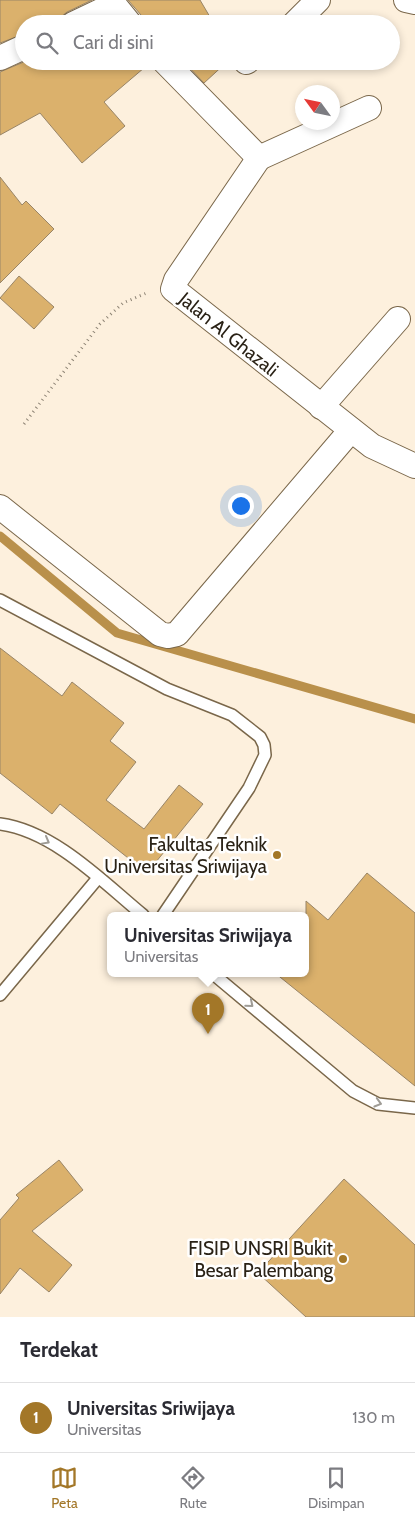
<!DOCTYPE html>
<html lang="id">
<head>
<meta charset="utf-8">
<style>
	:root { --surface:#fff; --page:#f2f2f3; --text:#2b2b33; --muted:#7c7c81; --line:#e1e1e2; --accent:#a37728 }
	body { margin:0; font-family:Cabin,sans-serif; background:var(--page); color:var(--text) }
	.compass { position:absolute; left:295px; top:85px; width:45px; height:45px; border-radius:50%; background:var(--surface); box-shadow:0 2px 8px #0003; rotate:303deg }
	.you { position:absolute; left:240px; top:505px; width:18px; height:18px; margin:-12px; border:4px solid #fff; border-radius:50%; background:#1a73e8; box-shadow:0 0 0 8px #1a73e833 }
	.badge { display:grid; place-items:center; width:32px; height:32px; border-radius:50%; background:var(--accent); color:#fff; font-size:16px; font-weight:700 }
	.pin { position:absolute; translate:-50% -41px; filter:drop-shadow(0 1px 2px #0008) }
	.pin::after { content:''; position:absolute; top:26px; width:18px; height:15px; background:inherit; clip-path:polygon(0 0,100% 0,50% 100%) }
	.popup { position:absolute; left:107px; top:912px; width:202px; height:65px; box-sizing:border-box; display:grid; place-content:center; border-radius:8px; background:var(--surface); filter:drop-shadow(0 1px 4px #0005); font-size:16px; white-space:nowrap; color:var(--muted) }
	.popup b { font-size:19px; color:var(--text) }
	.popup::after { content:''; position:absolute; left:50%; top:100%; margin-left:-10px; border:10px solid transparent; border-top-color:var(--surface) }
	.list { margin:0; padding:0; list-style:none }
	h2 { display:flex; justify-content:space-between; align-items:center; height:65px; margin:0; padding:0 20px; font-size:21px }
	h2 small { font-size:16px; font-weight:400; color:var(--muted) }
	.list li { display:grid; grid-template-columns:32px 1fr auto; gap:15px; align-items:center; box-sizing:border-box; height:70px; padding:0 20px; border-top:1px solid var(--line) }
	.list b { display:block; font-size:19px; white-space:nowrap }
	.list p { margin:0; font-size:16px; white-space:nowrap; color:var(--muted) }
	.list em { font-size:16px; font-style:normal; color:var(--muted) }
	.icon { flex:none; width:28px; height:28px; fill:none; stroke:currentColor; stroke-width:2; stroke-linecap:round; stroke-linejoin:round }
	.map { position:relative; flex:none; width:415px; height:1317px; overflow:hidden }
	.search { position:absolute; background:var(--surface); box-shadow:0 2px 8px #0003; left:15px; right:15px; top:15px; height:55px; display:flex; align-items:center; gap:12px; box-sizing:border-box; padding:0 18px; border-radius:28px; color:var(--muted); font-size:19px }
	.sheet { height:135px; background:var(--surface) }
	nav { display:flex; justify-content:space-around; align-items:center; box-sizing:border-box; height:70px; border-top:1px solid var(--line); background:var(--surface); font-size:14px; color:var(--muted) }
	nav a { display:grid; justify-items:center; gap:2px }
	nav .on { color:var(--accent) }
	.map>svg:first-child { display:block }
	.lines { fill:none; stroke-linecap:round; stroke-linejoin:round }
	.stream { stroke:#b9904b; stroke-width:9 }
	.building { fill:#dbb16c; stroke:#998567 }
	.lane-casing { stroke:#7a674a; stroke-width:14 }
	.street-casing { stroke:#7a674a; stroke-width:26 }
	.path { stroke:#8e8475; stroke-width:3; stroke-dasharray:1 4; stroke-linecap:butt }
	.lane { stroke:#fff; stroke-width:11 }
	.street { stroke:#fff; stroke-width:24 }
	.oneway { stroke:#9f9c96 }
	.poi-dot { fill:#a37728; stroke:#fff; stroke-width:2 }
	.labels { text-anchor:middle; stroke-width:5; stroke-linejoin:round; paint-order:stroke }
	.street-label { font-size:19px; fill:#2a2216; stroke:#fff }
	.poi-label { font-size:19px; fill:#2a2216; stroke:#fff; text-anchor:end }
</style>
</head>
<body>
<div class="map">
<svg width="415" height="1317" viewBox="0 0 415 1317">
	<rect width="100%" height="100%" fill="#fdf0dd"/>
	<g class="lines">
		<!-- stream -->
		<path class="stream" d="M 0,536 L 117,633 L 415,719"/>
	</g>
	<!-- building -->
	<g class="building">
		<path d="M 0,0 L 92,0 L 67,12 L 61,17 L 59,24 L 24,24 L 24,34 L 0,43 Z"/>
		<path d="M 128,0 L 200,0 L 210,17 L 215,24 L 143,24 L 141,15 Z"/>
		<path d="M 26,61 L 151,61 L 151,62 L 104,102 L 125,126 L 82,163 L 40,113 L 0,135 L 0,72 Z"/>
		<path d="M 183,61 L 228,61 L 204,83 Z"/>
		<path d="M 0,177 L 22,205 L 26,201 L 54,229 L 0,283 Z"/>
		<path d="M 19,276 L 54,307 L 34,329 L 0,298 Z"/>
		<path d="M 0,648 L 62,696 L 72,682 L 124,723 L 110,741 L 136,762 L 106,800 L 144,829 L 179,785 L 203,804 L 147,873 L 60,804 L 52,814 L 0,773 Z"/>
		<path d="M 367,873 L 415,913 L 415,1086 L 275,973 L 306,973 L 306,901 L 328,920 Z"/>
		<path d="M 59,1160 L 83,1190 L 32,1231 L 72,1265 L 49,1292 L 20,1268 L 0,1294 L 0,1220 L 19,1198 L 16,1195 Z"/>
		<path d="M 344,1179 L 415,1245 L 415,1317 L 306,1317 L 258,1273 Z"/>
	</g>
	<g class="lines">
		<!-- lane casing -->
		<g class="lane-casing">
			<g id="lane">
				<path d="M 0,600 L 167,689 L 232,715 L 260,737 L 264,745 L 265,755 L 249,788 L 163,915"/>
				<path d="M 0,824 C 54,831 103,882 143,915"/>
				<path d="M 212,973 L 353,1091 L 378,1104 L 415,1108"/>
				<path d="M 0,995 L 98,878"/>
			</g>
		</g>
		<!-- street casing -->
		<g class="street-casing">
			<g id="street">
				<path d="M 406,0 L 415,2"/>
				<path d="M 73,24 L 111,6 L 117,8 L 130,24"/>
				<path d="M 294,24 L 318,0"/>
				<path d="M 0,58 L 24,47"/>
				<path d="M 164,61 L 259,158"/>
				<path d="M 246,62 L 248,61"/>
				<path d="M 259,158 L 176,280 L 173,289 L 372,446 L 415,466"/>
				<path d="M 259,158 L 369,108"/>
				<path d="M 321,407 L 398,319"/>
				<path d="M 0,507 L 160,634 L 168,636 L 177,634 L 351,430"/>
			</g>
		</g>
		<!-- path -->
		<path class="path" d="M 24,424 L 100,324 L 123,303 L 149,292"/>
		<!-- lane -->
		<use href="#lane" class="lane"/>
		<!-- street -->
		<use href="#street" class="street"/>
	</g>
	<!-- one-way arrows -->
	<defs><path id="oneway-chevron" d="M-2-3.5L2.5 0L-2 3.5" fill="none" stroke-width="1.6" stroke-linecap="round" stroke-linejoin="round" transform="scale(1.25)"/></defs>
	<g class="oneway">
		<use href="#oneway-chevron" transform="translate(46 841) rotate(29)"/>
		<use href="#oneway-chevron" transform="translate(250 1004) rotate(40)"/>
		<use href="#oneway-chevron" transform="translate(378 1103) rotate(16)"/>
	</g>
	<!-- markers -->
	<g class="poi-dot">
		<circle cx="277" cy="855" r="5"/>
		<circle cx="343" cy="1259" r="5"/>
	</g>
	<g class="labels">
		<!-- street labels -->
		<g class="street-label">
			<text transform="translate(229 334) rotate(39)" y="7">Jalan Al Ghazali</text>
		</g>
		<!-- poi labels -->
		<g class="poi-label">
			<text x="267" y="851">Fakultas Teknik<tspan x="267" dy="22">Universitas Sriwijaya</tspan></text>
			<text x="333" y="1255">FISIP UNSRI Bukit<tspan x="333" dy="22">Besar Palembang</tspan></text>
		</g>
	</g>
</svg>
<svg class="compass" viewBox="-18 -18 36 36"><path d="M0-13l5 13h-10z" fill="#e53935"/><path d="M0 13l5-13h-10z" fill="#7c7c81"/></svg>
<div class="you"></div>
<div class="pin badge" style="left:208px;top:1034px">1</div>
<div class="popup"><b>Universitas Sriwijaya</b>Universitas</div>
<div class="search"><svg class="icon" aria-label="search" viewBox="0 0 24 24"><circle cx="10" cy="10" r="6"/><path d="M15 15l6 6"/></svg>Cari di sini</div>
</div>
<section class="sheet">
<h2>Terdekat<small></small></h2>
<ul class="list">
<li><span class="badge">1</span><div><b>Universitas Sriwijaya</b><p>Universitas</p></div><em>130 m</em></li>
</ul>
</section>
<nav>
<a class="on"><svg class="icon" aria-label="map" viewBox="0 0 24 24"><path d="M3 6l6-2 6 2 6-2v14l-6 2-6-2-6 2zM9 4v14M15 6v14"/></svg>Peta</a>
<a><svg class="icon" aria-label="directions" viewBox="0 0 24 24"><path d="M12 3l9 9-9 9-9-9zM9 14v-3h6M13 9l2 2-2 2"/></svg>Rute</a>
<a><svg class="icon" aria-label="saved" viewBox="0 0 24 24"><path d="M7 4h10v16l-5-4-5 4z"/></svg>Disimpan</a>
</nav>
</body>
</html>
